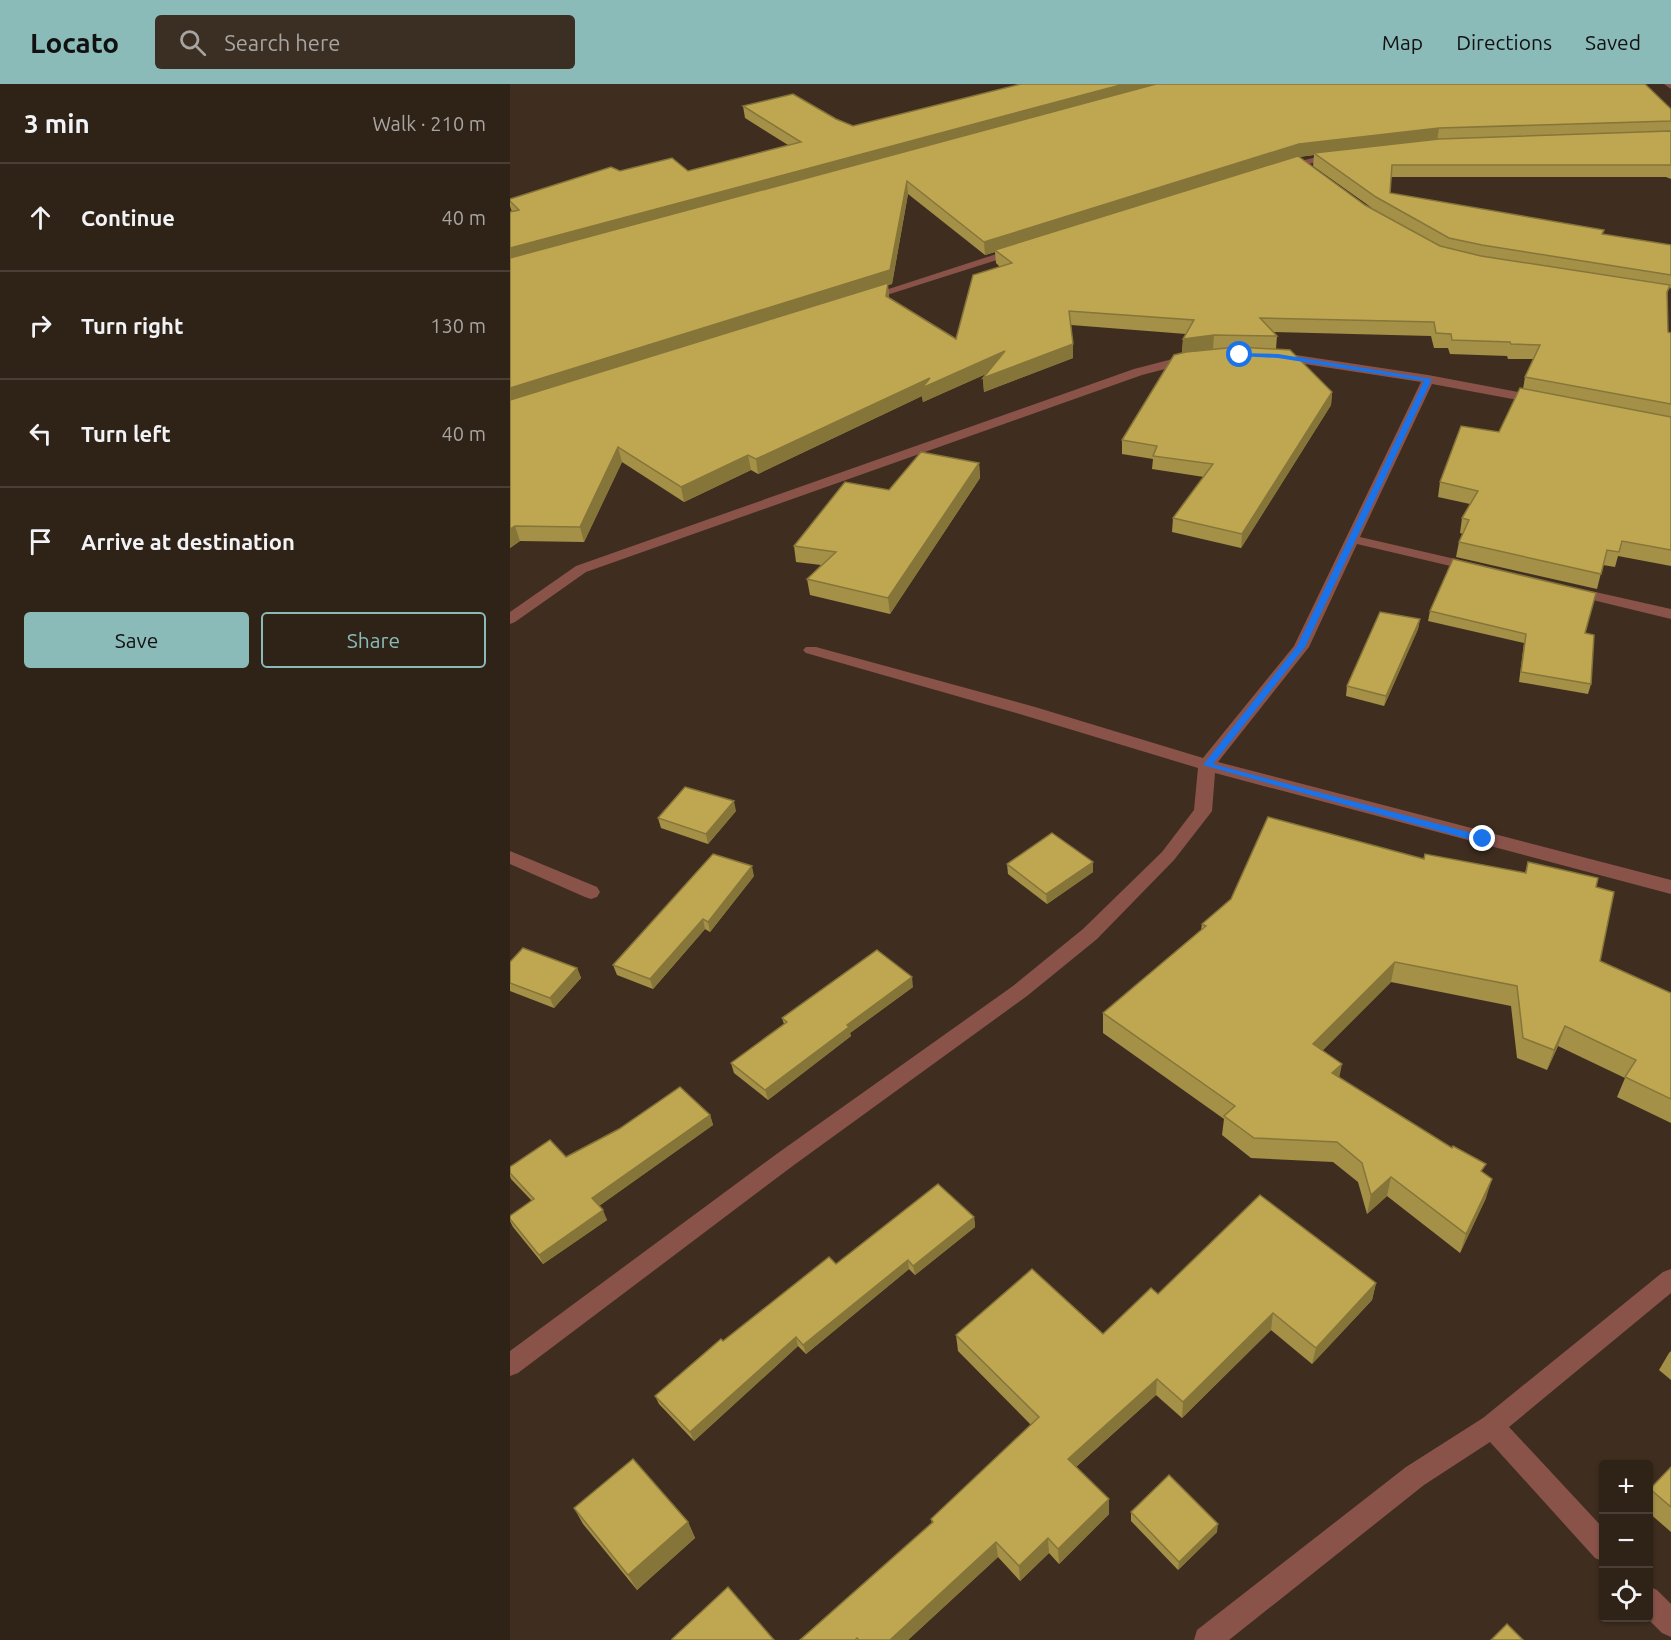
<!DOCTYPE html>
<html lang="en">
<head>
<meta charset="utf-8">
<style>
	:root { --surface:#2f2217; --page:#3b2f24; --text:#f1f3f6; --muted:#a7a4a1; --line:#4a3f36; --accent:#8bbbb9 }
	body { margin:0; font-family:Ubuntu,sans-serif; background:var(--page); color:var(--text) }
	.controls { position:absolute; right:18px; bottom:18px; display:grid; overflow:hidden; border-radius:6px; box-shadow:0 2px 4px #0004 }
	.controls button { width:54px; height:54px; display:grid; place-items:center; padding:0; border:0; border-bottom:2px solid var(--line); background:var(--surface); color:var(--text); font:30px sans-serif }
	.stop { position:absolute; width:18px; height:18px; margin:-14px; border:4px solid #1a73e8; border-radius:50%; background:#fff }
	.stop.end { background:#1a73e8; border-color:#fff; box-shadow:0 2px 6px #0008 }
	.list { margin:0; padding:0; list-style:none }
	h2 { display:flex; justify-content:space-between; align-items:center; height:78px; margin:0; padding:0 24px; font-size:26px }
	h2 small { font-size:20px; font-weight:400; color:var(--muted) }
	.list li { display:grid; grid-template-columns:39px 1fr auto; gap:18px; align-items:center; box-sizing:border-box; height:108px; padding:0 24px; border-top:2px solid var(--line) }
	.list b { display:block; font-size:22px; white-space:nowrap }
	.list em { font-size:20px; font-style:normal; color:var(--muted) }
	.actions { display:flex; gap:12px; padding:18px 24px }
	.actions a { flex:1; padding:14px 0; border:2px solid var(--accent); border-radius:6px; text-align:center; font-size:21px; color:var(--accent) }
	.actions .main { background:var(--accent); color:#111 }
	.icon { flex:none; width:33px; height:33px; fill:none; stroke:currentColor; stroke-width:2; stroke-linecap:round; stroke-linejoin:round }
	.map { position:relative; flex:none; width:1161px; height:1556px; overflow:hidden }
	header { display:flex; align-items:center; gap:36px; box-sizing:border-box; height:84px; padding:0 30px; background:var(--accent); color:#111 }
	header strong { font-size:28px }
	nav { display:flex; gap:33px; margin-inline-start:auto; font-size:21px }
	.search { width:420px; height:54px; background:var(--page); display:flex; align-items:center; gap:15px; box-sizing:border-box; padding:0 21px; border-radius:6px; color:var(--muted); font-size:22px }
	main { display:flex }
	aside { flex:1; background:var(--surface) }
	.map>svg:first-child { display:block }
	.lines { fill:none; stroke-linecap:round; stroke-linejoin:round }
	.street { fill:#8a534a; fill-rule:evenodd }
	.wall { fill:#a49047; fill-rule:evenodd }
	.shaded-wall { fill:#867539 }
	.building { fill:#bfa752; stroke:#867539; stroke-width:1.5 }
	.route { fill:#1a73e8 }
</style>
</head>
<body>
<header>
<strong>Locato</strong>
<div class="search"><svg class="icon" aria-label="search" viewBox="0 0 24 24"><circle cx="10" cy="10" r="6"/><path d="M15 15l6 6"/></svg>Search here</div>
<nav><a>Map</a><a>Directions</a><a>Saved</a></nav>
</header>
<main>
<aside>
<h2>3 min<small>Walk · 210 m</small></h2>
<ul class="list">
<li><svg class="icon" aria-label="ahead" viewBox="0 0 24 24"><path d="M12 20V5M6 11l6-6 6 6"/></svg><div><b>Continue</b></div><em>40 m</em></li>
<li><svg class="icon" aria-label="right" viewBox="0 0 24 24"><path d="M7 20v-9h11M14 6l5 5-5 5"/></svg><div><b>Turn right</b></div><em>130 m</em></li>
<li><svg class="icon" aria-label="left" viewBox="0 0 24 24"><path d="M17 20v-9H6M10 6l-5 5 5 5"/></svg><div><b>Turn left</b></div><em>40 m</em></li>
<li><svg class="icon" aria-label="arrive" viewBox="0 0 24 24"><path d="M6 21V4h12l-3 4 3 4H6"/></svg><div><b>Arrive at destination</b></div></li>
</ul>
<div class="actions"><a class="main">Save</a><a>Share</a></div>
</aside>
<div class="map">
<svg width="1161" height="1556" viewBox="0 0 1161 1556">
	<rect width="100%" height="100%" fill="#3f2e1f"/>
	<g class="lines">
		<!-- street -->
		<g class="street">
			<path d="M 1154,0 L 1161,0 L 1161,5 Z"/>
			<path d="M 827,68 L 830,69 L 830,73 L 771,86 L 766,83 Z"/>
			<path d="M 508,163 L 513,166 L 512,168 L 361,216 L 357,217 L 351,214 Z"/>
			<path d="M 766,268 L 918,291 L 1029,312 L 1035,316 L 1029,320 L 922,300 L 850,453 L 971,481 L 973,484 L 966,488 L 847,460 L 799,563 L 708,678 L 1161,796 L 1161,810 L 705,689 L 702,727 L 699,731 L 664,776 L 587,855 L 517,912 L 284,1081 L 8,1289 L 0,1292 L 0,1267 L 268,1069 L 503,902 L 573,845 L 652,768 L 684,726 L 688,684 L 513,631 L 296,569 L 293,566 L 296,563 L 306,563 L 525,623 L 693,674 L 784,562 L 911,298 L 762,275 L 760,272 Z"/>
			<path d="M 682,270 L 686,271 L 686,277 L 632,291 L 76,488 L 5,538 L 0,540 L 0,528 L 66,482 L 624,285 Z"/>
			<path d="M 1063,503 L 1161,525 L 1161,535 L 1058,510 L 1056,507 Z"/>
			<path d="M 0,767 L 87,803 L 90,808 L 87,813 L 81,815 L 75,813 L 0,780 Z"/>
			<path d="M 1161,1185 L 1161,1209 L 999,1343 L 1094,1445 L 1094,1478 L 1085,1474 L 980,1358 L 914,1401 L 719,1556 L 684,1556 L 687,1546 L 896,1383 L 973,1334 L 1153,1188 Z"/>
			<path d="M 1138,1502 L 1147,1506 L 1161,1520 L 1161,1553 L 1152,1549 L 1137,1534 Z"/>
		</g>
	</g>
	<!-- wall -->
	<g class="wall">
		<path d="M 233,22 L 326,35 L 343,42 L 1161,25 L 1161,95 L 1156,93 L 881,93 L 880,109 L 1093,150 L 1161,161 L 1161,203 L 1160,205 L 1159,204 L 1157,211 L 1158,248 L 1161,249 L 1161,482 L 1108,472 L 1105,483 L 1093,481 L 1087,505 L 946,473 L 949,458 L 953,450 L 950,449 L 952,434 L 960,420 L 928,413 L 930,398 L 989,348 L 1013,305 L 1015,293 L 1024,275 L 998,275 L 997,272 L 940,270 L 938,264 L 924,264 L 921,252 L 764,248 L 767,252 L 766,265 L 822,308 L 821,321 L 731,464 L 662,448 L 663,434 L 694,393 L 642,385 L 643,375 L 612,370 L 612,356 L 672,269 L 673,255 L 676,250 L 561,241 L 563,260 L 563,274 L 474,308 L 473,294 L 476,290 L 413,318 L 412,312 L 248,390 L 241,386 L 174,418 L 112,378 L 74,458 L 10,457 L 0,464 L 0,128 L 2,128 L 0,122 L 0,115 L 110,87 L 178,87 L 278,61 L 235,34 ZM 804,71 L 803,82 L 862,124 L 855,121 L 789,73 ZM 398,110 L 475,171 L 485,168 L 486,179 L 490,183 L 446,255 L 379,215 L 378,201 L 382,200 Z"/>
		<path d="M 469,379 L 470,394 L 380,530 L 300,511 L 297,495 L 311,481 L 286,478 L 284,462 L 379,406 Z"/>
		<path d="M 920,527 L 1075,549 L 1081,600 L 1078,610 L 1009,598 L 1014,559 L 918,537 Z"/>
		<path d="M 910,535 L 908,545 L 874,622 L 836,612 L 837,602 Z"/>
		<path d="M 226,727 L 198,760 L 151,744 L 148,734 Z"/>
		<path d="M 914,775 L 1015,789 L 1018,778 L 1086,803 L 1090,877 L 1161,909 L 1161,1039 L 1107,1013 L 1115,994 L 1048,962 L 1037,986 L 1007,974 L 1001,922 L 881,898 L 812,967 L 829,993 L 973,1089 L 976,1114 L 950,1169 L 877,1112 L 857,1130 L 848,1098 L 823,1078 L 741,1074 L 712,1051 L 714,1035 L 593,949 L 593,929 L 691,846 L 692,840 Z"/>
		<path d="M 583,778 L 583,788 L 537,820 L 498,790 L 497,780 Z"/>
		<path d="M 244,792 L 200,848 L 195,845 L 143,905 L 107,891 L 103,881 Z"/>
		<path d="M 0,878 L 67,884 L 71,894 L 44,924 L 0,907 Z"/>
		<path d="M 403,903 L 340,949 L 341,952 L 258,1016 L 224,989 L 221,979 L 274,940 L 272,934 Z"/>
		<path d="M 200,1031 L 203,1041 L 89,1122 L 97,1136 L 33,1180 L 3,1143 L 0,1137 L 0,1132 L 22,1117 L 1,1095 L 0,1092 L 0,1083 L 56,1073 Z"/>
		<path d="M 464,1133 L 465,1143 L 405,1191 L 399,1185 L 296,1270 L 288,1262 L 184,1357 L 149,1320 L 145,1312 L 213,1257 L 326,1180 Z"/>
		<path d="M 866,1199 L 862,1216 L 802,1280 L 761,1246 L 672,1334 L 646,1311 L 566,1383 L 599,1430 L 549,1480 L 539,1469 L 510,1497 L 488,1473 L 398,1556 L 290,1556 L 422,1439 L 421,1435 L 521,1341 L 448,1267 L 446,1251 L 593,1250 L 648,1210 Z"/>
		<path d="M 1161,1267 L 1161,1296 L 1149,1286 L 1159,1269 Z"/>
		<path d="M 1161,1383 L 1161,1448 L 1138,1428 L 1138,1408 Z"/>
		<path d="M 64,1424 L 178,1438 L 185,1454 L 127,1506 L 73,1440 Z"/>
		<path d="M 621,1428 L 707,1448 L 668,1486 L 621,1437 Z"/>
	</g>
	<!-- shaded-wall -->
	<g class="shaded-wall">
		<path d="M 614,0 L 657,0 L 0,178 L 0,164 Z"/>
		<path d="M 929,44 L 927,57 L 804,69 L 804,71 L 788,73 L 485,166 L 485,168 L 475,171 L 474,158 L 789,60 Z"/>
		<path d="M 397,97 L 398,110 L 382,200 L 378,201 L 379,213 L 377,226 L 0,320 L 0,304 Z"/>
		<path d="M 704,251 L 703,265 L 672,269 L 673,255 Z"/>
		<path d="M 563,260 L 563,274 L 474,308 L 473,294 Z"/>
		<path d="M 495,267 L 496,281 L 413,318 L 412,312 L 248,390 L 246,375 L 420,294 Z"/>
		<path d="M 822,308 L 821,321 L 731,464 L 732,450 Z"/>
		<path d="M 108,363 L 112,378 L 74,458 L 70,443 Z"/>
		<path d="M 238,371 L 241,386 L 174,418 L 171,403 Z"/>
		<path d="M 469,379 L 470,394 L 380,530 L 378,514 Z"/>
		<path d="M 5,442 L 10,457 L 0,464 L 0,445 Z"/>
		<path d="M 910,535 L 908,545 L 874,622 L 876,612 Z"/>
		<path d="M 224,717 L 226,727 L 198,760 L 196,750 Z"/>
		<path d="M 583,778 L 583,788 L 537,820 L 536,810 Z"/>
		<path d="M 242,782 L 244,792 L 200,848 L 198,838 Z"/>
		<path d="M 193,835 L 195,845 L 143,905 L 140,895 Z"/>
		<path d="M 885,878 L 881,898 L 799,980 L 803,960 Z"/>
		<path d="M 67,884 L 71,894 L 44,924 L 40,914 Z"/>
		<path d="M 402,893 L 403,903 L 340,949 L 341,952 L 258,1016 L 255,1006 L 337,941 Z"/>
		<path d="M 1055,942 L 1048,962 L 1037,986 L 1044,966 Z"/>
		<path d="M 832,980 L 828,1000 L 822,989 Z"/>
		<path d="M 200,1031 L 203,1041 L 86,1124 L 82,1114 Z"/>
		<path d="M 881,1093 L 877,1112 L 857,1130 L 861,1111 Z"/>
		<path d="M 982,1095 L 976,1114 L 950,1169 L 956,1150 Z"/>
		<path d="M 93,1126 L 97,1136 L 33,1180 L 29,1171 Z"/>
		<path d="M 464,1133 L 465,1143 L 405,1191 L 403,1182 Z"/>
		<path d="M 398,1176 L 399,1185 L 296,1270 L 293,1261 Z"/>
		<path d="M 866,1199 L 862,1216 L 802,1280 L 806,1264 Z"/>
		<path d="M 763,1229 L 761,1246 L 672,1334 L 673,1318 Z"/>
		<path d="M 286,1253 L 288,1262 L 184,1357 L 180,1348 Z"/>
		<path d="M 647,1295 L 646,1311 L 558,1390 L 558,1375 Z"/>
		<path d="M 599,1415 L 599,1430 L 549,1480 L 548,1465 Z"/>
		<path d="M 178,1438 L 185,1454 L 127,1506 L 118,1491 Z"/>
		<path d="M 708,1440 L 707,1448 L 668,1486 L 669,1478 Z"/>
		<path d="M 538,1454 L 539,1469 L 510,1497 L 509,1482 Z"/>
		<path d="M 486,1458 L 488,1473 L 398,1556 L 380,1556 Z"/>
	</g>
	<!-- building -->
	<g class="building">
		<path d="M 511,0 L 614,0 L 0,164 L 0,128 L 9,126 L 0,117 L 0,115 L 101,83 L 110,87 L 162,74 L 178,87 L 291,58 L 233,22 L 283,10 L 326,35 L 343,42 Z"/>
		<path d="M 646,0 L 1135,0 L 1161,25 L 1161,37 L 929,44 L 789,60 L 474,158 L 397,97 L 380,186 L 0,304 L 0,174 Z"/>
		<path d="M 1161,47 L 1161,81 L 882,81 L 880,109 L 1094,146 L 1092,150 L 1161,161 L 1161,191 L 972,161 L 939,154 L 866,113 L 804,69 L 929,55 Z"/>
		<path d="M 788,72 L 855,121 L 930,162 L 971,172 L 1160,201 L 1157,208 L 1158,248 L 1161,249 L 1161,320 L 1015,293 L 1030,261 L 1001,260 L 1000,258 L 942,256 L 941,250 L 926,249 L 924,238 L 750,234 L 767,252 L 704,251 L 673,255 L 684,236 L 559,227 L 563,260 L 473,294 L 495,267 L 412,304 L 420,294 L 246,375 L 238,371 L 171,403 L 108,363 L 70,443 L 5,442 L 0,445 L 0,316 L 378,199 L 376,212 L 446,255 L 463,191 L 502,179 L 485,166 Z"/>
		<path d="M 727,263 L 780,266 L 822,308 L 732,450 L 663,434 L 703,380 L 643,372 L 647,362 L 612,356 L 664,271 L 676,268 Z"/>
		<path d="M 1010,304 L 1161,333 L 1161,466 L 1112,457 L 1109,468 L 1097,466 L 1091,490 L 949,458 L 959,436 L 952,434 L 968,407 L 930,398 L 951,342 L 989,348 Z"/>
		<path d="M 411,368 L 469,379 L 378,514 L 297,495 L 326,468 L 284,462 L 335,398 L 379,406 Z"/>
		<path d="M 943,475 L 1086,509 L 1075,549 L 1084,551 L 1081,600 L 1011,588 L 1016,550 L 920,527 Z"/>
		<path d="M 870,528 L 910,535 L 876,612 L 837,602 Z"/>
		<path d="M 175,703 L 224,717 L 196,750 L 148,734 Z"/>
		<path d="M 758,733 L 914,775 L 915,770 L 1016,789 L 1018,778 L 1088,794 L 1086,803 L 1104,808 L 1090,877 L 1161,909 L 1161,1015 L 1115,993 L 1126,976 L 1055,942 L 1044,966 L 1013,954 L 1007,902 L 885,878 L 803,960 L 832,980 L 822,989 L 942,1064 L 943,1062 L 976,1080 L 971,1087 L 982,1095 L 956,1150 L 881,1093 L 861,1111 L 852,1079 L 827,1058 L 744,1054 L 714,1032 L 725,1022 L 593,929 L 696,842 L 692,840 L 721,815 Z"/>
		<path d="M 542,749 L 583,778 L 536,810 L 497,780 Z"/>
		<path d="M 203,770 L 242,782 L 198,838 L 193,835 L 140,895 L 103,881 Z"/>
		<path d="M 13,864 L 67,884 L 40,914 L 0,899 L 0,878 Z"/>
		<path d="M 367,866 L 402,893 L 337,941 L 339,943 L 255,1006 L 221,979 L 277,938 L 272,934 Z"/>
		<path d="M 170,1003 L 200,1031 L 82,1114 L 93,1126 L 29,1171 L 0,1135 L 0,1132 L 24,1115 L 0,1089 L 0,1083 L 40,1056 L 56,1073 L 109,1045 Z"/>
		<path d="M 428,1100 L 464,1133 L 403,1182 L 398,1176 L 293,1261 L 286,1253 L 180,1348 L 145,1312 L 211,1255 L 213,1257 L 319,1173 L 326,1180 Z"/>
		<path d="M 750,1111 L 866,1199 L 806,1264 L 763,1229 L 673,1318 L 647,1295 L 558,1375 L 599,1415 L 548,1465 L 538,1454 L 509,1482 L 486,1458 L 380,1556 L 349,1556 L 347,1554 L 345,1556 L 290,1556 L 423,1438 L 421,1435 L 529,1333 L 446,1251 L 522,1185 L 593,1250 L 641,1204 L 648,1210 Z"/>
		<path d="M 123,1375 L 178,1438 L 118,1491 L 64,1424 Z"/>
		<path d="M 1161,1383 L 1161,1423 L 1140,1405 Z"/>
		<path d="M 659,1391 L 708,1440 L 669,1478 L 621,1428 Z"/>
		<path d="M 218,1503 L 264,1556 L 162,1556 L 162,1555 Z"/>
		<path d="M 997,1540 L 1013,1556 L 981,1556 Z"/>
	</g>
	<!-- route -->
	<path class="route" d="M 730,269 L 768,270 L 922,295 L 795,563 L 703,680 L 973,752 L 977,753 L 977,758 L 973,759 L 693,681 L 787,562 L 914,297 L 768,274 L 728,272 Z"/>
</svg>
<div class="controls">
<button>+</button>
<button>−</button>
<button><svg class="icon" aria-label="locate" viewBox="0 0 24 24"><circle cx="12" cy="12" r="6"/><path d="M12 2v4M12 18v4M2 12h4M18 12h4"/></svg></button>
</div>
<div class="stop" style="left:730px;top:271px"></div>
<div class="stop end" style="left:973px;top:755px"></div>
</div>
</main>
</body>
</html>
